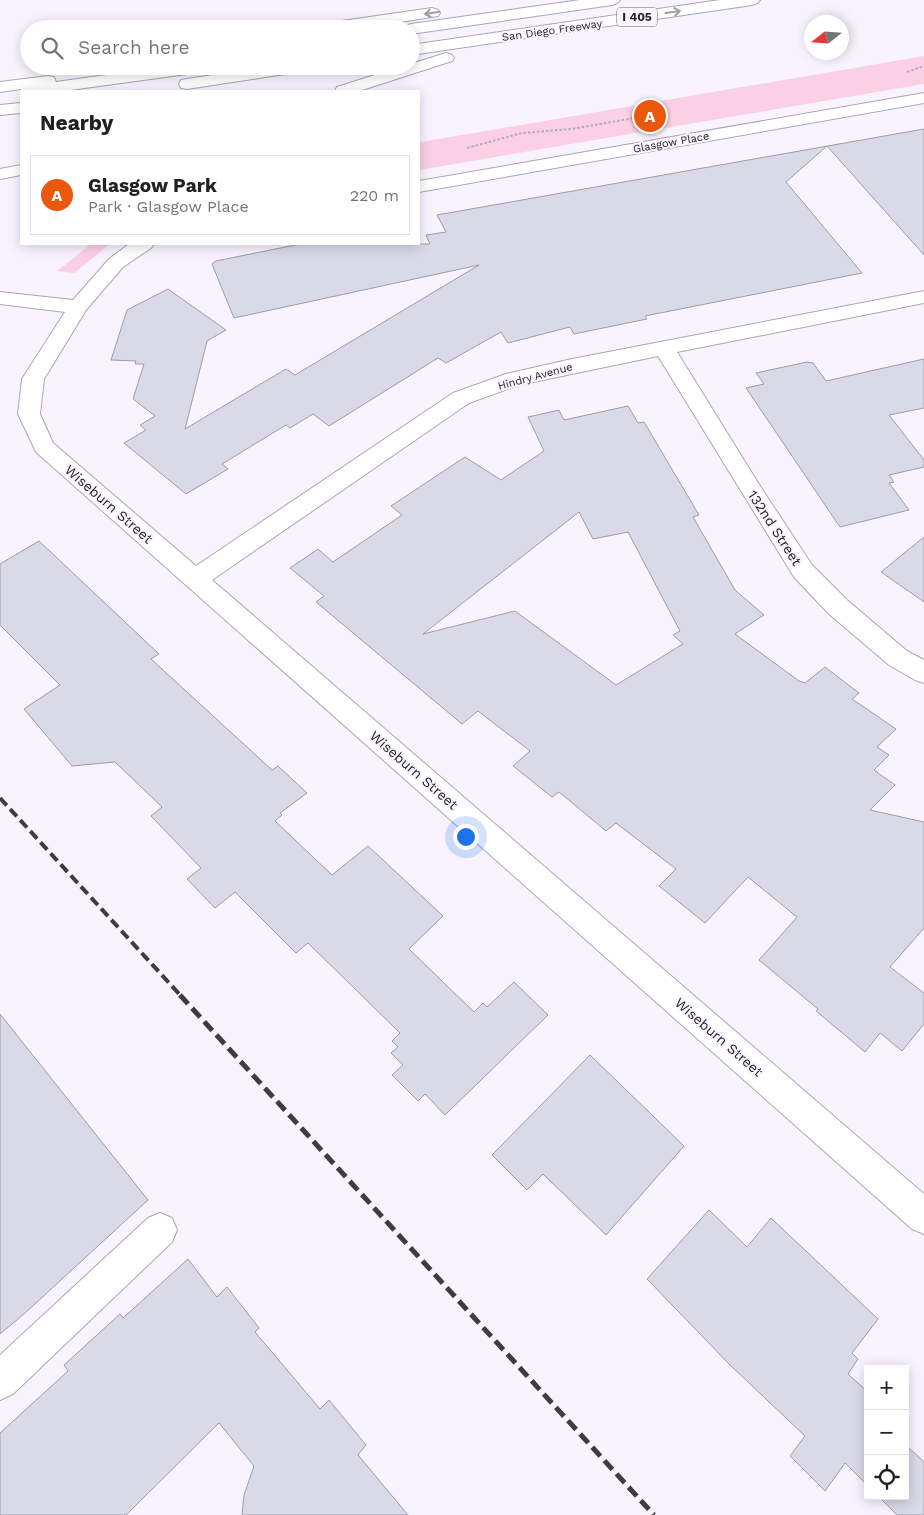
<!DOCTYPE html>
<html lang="en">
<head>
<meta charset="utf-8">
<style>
	:root { --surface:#fff; --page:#f6f6f6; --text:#202124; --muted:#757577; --line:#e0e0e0; --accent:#ea580c }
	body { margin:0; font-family:"Work Sans",sans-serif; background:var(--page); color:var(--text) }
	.controls { position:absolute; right:15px; bottom:15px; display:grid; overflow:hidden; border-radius:0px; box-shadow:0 2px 12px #0003 }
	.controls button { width:45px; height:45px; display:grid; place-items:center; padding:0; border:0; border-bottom:1px solid var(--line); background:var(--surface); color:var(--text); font:25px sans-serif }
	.compass { position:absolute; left:804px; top:15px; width:45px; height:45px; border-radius:50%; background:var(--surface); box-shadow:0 2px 12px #0003; rotate:253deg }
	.you { position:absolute; left:465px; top:836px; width:18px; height:18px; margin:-12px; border:4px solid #fff; border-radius:50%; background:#1a73e8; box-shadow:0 0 0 8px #1a73e833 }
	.badge { display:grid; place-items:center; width:32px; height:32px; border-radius:50%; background:var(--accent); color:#fff; font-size:16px; font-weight:700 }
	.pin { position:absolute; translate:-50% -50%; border:2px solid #fff; box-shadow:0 1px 5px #0006 }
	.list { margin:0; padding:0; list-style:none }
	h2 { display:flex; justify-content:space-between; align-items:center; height:65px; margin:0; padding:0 20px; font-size:21px }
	h2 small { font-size:16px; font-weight:400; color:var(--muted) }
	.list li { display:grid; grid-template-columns:32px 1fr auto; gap:15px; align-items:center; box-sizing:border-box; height:80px; margin:0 10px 10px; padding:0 10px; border:1px solid var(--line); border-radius:0px }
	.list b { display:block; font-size:19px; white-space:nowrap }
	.list p { margin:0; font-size:16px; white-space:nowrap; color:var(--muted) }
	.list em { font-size:16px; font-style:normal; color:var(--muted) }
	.icon { flex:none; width:28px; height:28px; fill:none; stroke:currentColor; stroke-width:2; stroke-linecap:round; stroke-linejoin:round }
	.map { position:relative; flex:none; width:924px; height:1515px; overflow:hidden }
	.search { position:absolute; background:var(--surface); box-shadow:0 2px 12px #0003; left:20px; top:20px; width:400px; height:55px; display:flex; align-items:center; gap:12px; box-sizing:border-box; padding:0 18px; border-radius:28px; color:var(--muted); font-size:19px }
	.panel { position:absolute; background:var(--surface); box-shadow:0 2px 12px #0003; left:20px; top:90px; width:400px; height:155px; border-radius:0px }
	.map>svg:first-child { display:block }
	.green { fill:#fcd0e4 }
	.building { fill:#d9d9e7; stroke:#9d9caa; fill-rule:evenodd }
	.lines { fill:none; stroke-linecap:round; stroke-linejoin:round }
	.minor-casing { stroke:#aca6b3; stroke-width:2 }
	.highway-casing { stroke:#aca6b3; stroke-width:2 }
	.path { stroke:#b2adb7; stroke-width:2; stroke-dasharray:2.5 2; stroke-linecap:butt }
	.minor { fill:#fff; fill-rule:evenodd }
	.highway { fill:#fff; fill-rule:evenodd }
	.rail-far1 { stroke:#3e3b41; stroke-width:4; stroke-dasharray:10 5; stroke-linecap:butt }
	.rail { stroke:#3e3b41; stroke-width:5; stroke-dasharray:12 6; stroke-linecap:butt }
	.oneway { stroke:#9d9c9f }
	.labels { text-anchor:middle; stroke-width:4; stroke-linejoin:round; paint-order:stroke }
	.far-street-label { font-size:11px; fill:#262429; stroke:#f9f3ff }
	.shield { fill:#f9f3ff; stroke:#656269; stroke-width:1 }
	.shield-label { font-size:12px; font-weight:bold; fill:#262429 }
	.street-label { font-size:14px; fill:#262429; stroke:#f9f3ff }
</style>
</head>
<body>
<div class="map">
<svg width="924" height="1515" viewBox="0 0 924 1515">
	<rect width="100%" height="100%" fill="#f9f3ff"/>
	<!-- green -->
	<g class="green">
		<path d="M 924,56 L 924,84 L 419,170 L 419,143 L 421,142 Z"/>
		<path d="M 91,244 L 110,244 L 74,273 L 57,271 Z"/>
	</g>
	<!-- building -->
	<g class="building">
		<path d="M 924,129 L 924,255 L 827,146 L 786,182 L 862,273 L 645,316 L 647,319 L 574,334 L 570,327 L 508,343 L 501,332 L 446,363 L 438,358 L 329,426 L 313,414 L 290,428 L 286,425 L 222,464 L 228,469 L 186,494 L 124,443 L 146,430 L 140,425 L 155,416 L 133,399 L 144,364 L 135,364 L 136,361 L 111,360 L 127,310 L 168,289 L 226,330 L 207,341 L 185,429 L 286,369 L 295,375 L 479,265 L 234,318 L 212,264 L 216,261 L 300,244 L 430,244 L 426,235 L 446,232 L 437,215 Z"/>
		<path d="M 924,359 L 924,408 L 889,415 L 924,460 L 924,467 L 889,475 L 894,482 L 889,483 L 909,510 L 840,527 L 746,388 L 764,384 L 756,373 L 807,362 L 813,363 L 826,381 Z"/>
		<path d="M 628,406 L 638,423 L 644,422 L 699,515 L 693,517 L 735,590 L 764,615 L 735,634 L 799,681 L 805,683 L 825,667 L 859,693 L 852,699 L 896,729 L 877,747 L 889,755 L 874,770 L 895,785 L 870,810 L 924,822 L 924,928 L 890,967 L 924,993 L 924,1024 L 902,1051 L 880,1033 L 865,1052 L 816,1011 L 818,1009 L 759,960 L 797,917 L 748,877 L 705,923 L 659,886 L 676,869 L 616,823 L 606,831 L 559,792 L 552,797 L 513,766 L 530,751 L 478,711 L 462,724 L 316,602 L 324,596 L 290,568 L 318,549 L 333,562 L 402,515 L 391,506 L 465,457 L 501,480 L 544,451 L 528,417 L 559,410 L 564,420 ZM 579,512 L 593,539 L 628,532 L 680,631 L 673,635 L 683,644 L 616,685 L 515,611 L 423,634 Z"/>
		<path d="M 924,537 L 924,602 L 881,572 Z"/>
		<path d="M 39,541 L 159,654 L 151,659 L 272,770 L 278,766 L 307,793 L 280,813 L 282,815 L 275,821 L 332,875 L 368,846 L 443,916 L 409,949 L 474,1012 L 483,1003 L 487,1007 L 514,982 L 548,1015 L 445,1115 L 425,1094 L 418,1101 L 392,1075 L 403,1065 L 391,1053 L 398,1047 L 392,1041 L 400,1033 L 308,943 L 296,953 L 235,892 L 215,908 L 187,879 L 201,868 L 151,816 L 162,807 L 115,762 L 72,766 L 24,709 L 60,685 L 0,625 L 0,564 Z"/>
		<path d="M 0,1014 L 148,1200 L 24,1314 L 0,1334 Z"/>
		<path d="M 590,1055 L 684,1146 L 606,1235 L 543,1174 L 527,1190 L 492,1155 Z"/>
		<path d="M 709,1210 L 747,1247 L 771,1218 L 878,1319 L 852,1353 L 858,1359 L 848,1374 L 868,1392 L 868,1486 L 845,1463 L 825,1491 L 790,1456 L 805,1436 L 730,1365 L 647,1279 Z"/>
		<path d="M 188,1259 L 217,1297 L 227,1287 L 259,1328 L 255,1332 L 320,1409 L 329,1400 L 366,1445 L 358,1455 L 408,1515 L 242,1515 L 244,1495 L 254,1466 L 219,1423 L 126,1515 L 0,1515 L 0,1433 L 68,1371 L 64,1365 L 120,1314 L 123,1318 Z"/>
		<path d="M 905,1444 L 924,1462 L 924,1515 L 897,1515 L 878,1496 L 905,1496 Z"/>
	</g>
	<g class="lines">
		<!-- minor casing -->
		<g class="minor-casing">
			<g id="minor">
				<path d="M 924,93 L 924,103 L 419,192 L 419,181 Z"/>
				<path d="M 129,244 L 154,244 L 151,248 L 123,267 L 86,310 L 44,379 L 40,414 L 53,443 L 196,566 L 453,393 L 506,374 L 572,359 L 924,291 L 924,303 L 677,352 L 760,486 L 812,565 L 847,600 L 907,651 L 924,660 L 924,683 L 915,680 L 889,665 L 829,614 L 794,577 L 658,356 L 519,385 L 469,403 L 212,580 L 924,1194 L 924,1234 L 912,1229 L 36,452 L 18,414 L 22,379 L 65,312 L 0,304 L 0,292 L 73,300 L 109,259 Z"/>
				<path d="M 160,1213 L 172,1218 L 177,1230 L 172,1242 L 13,1394 L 0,1400 L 0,1355 L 148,1218 Z"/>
			</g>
		</g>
		<!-- highway casing -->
		<g class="highway-casing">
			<g id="highway">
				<path d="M 580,0 L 620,0 L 617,3 L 612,5 L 411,34 L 411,29 L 403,29 L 405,26 L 411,24 Z"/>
				<path d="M 720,0 L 760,0 L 757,3 L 752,5 L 411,55 L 411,45 Z"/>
				<path d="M 432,8 L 438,10 L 440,13 L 438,16 L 356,29 L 313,29 L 315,26 L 321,24 Z"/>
				<path d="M 446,53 L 452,55 L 454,58 L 452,61 L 359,91 L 335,91 L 337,87 L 403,66 L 411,66 L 411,64 Z"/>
				<path d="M 171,66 L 217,66 L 215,70 L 209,71 L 63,91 L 21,91 L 21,94 L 21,89 L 0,92 L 0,82 L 48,76 L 54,77 L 56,82 Z"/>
				<path d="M 271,66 L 313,66 L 311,70 L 305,71 L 187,89 L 181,88 L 179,84 L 181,80 L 187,79 Z"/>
				<path d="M 21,103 L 21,113 L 0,115 L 0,105 Z"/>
				<path d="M 21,165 L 21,175 L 0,179 L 0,169 Z"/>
			</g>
		</g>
		<!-- path -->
		<g class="path">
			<path d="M 907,72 L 924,66"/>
			<path d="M 467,148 L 522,133 L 571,129 L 652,115"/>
		</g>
		<!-- minor -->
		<use href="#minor" class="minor"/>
		<!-- highway -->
		<use href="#highway" class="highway"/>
		<!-- rail-far1 -->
		<path class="rail-far1" d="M 0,798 L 181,996"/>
		<!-- rail -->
		<path class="rail" d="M 180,995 L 654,1515"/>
	</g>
	<!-- one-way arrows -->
	<defs><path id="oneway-shaft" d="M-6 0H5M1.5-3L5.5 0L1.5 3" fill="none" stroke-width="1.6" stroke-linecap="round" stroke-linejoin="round" transform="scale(1.25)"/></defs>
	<g class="oneway">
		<use href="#oneway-shaft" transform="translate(673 12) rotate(-8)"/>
		<use href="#oneway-shaft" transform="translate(432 13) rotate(171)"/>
	</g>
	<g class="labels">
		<!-- far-street labels -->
		<g class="far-street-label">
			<text transform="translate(552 30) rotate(-8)" y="4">San Diego Freeway</text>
			<text transform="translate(671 142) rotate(-10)" y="4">Glasgow Place</text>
			<text transform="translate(535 376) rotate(-15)" y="4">Hindry Avenue</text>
		</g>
		<!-- shield labels -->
		<rect class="shield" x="617" y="7.5" width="40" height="19" rx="4"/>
		<g class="shield-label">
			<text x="637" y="21">I 405</text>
		</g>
		<!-- street labels -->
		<g class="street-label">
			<text transform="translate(109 504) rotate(41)" y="5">Wiseburn Street</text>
			<text transform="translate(775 528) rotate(57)" y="5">132nd Street</text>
			<text transform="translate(414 770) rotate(41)" y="5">Wiseburn Street</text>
			<text transform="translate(719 1037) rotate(41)" y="5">Wiseburn Street</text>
		</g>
	</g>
</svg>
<div class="controls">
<button>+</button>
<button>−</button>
<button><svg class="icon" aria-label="locate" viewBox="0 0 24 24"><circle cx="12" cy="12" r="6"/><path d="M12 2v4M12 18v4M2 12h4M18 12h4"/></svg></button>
</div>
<svg class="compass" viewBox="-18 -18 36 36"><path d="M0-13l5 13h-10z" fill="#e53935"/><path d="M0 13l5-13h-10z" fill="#757577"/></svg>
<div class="you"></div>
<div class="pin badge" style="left:650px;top:116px">A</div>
<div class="search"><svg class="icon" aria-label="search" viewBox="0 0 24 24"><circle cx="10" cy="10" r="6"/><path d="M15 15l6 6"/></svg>Search here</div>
<section class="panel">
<h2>Nearby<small></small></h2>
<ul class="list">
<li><span class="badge">A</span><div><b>Glasgow Park</b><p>Park · Glasgow Place</p></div><em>220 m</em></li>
</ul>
</section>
</div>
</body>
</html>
